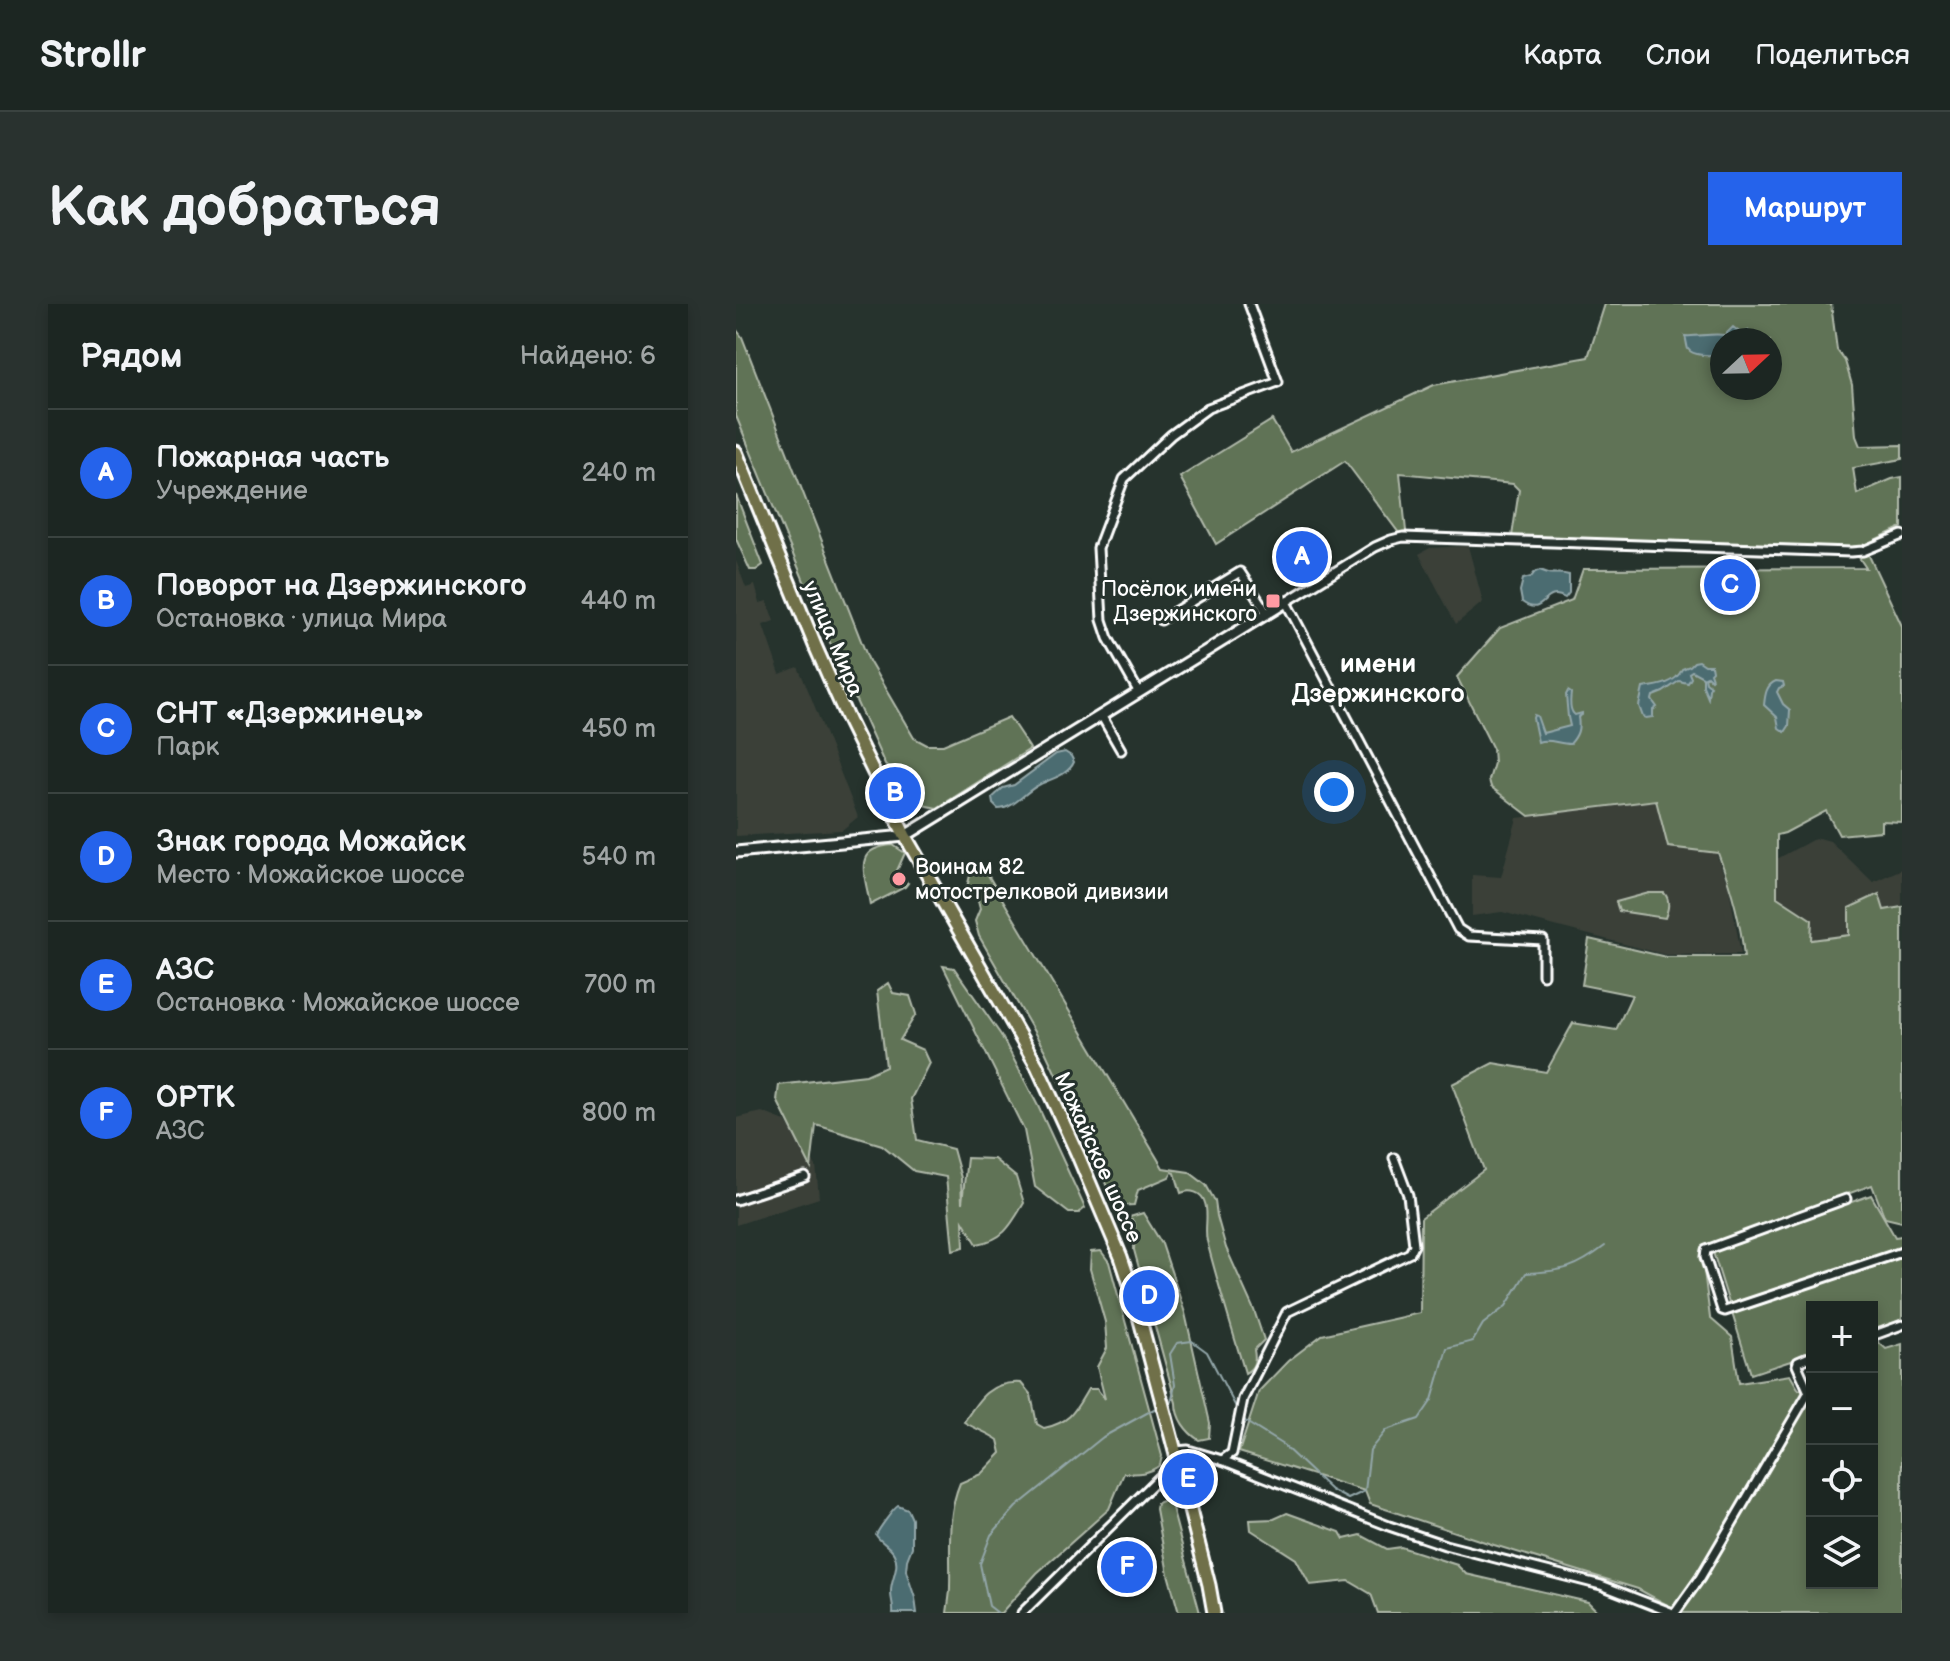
<!DOCTYPE html>
<html lang="ru">
<head>
<meta charset="utf-8">
<style>
	:root { --surface:#1c2622; --page:#29322f; --text:#f1f3f6; --muted:#a0a5a5; --line:#3a4340; --accent:#2563eb }
	body { margin:0; font-family:"Balsamiq Sans",sans-serif; background:var(--page); color:var(--text) }
	.controls { position:absolute; right:24px; bottom:24px; display:grid; overflow:hidden; border-radius:0px; box-shadow:0 4px 12px #0003 }
	.controls button { width:72px; height:72px; display:grid; place-items:center; padding:0; border:0; border-bottom:2px solid var(--line); background:var(--surface); color:var(--text); font:40px sans-serif }
	.compass { position:absolute; left:974px; top:24px; width:72px; height:72px; border-radius:50%; background:var(--surface); box-shadow:0 4px 12px #0003; rotate:68deg }
	.you { position:absolute; left:598px; top:488px; width:28px; height:28px; margin:-20px; border:6px solid #fff; border-radius:50%; background:#1a73e8; box-shadow:0 0 0 12px #1a73e833 }
	.badge { display:grid; place-items:center; width:52px; height:52px; border-radius:50%; background:var(--accent); color:#fff; font-size:26px; font-weight:700 }
	.pin { position:absolute; translate:-50% -50%; border:4px solid #fff; box-shadow:0 2px 8px #0006 }
	.list { margin:0; padding:0; list-style:none }
	h2 { display:flex; justify-content:space-between; align-items:center; height:104px; margin:0; padding:0 32px; font-size:34px }
	h2 small { font-size:26px; font-weight:400; color:var(--muted) }
	.list li { display:grid; grid-template-columns:52px 1fr auto; gap:24px; align-items:center; box-sizing:border-box; height:128px; padding:0 32px; border-top:2px solid var(--line) }
	.list b { display:block; font-size:30px; white-space:nowrap }
	.list p { margin:0; font-size:26px; white-space:nowrap; color:var(--muted) }
	.list em { font-size:26px; font-style:normal; color:var(--muted) }
	.icon { flex:none; width:44px; height:44px; fill:none; stroke:currentColor; stroke-width:2; stroke-linecap:round; stroke-linejoin:round }
	.map { position:relative; flex:none; width:1166px; height:1309px; overflow:hidden; border-radius:0px }
	header { display:flex; align-items:center; gap:48px; box-sizing:border-box; height:112px; padding:0 40px; background:var(--surface); border-bottom:2px solid var(--line) }
	header strong { font-size:38px }
	nav { display:flex; gap:44px; margin-inline-start:auto; font-size:28px }
	.intro { display:flex; align-items:center; justify-content:space-between; box-sizing:border-box; height:192px; padding:0 48px }
	h1 { margin:0; font-size:56px }
	.button { padding:20px 36px; border-radius:0px; background:var(--accent); color:#fff; font-size:28px; font-weight:700 }
	main { display:flex; gap:48px; padding:0 48px }
	aside { flex:1; background:var(--surface); border-radius:0px; box-shadow:0 4px 12px #0003 }
	.map>svg:first-child { display:block }
	.built { fill:#3a4039 }
	.green { fill:#617356; stroke:#b0b9aa; stroke-width:2; fill-rule:evenodd }
	.water { fill:#4b6c71; stroke:#93a7aa; stroke-width:2 }
	.lines { fill:none; stroke-linecap:round; stroke-linejoin:round }
	.stream { stroke:#93a7aa; stroke-width:2 }
	.minor-casing { stroke:#fff; stroke-width:13 }
	.tertiary-casing { stroke:#fff; stroke-width:15 }
	.primary-casing { stroke:#fff; stroke-width:17 }
	.minor { stroke:#26332d; stroke-width:7 }
	.tertiary { stroke:#26332d; stroke-width:9 }
	.primary { stroke:#70704a; stroke-width:11 }
	.poi-dot { fill:#ff9aa2; stroke:#26332d; stroke-width:3 }
	.labels { text-anchor:middle; stroke-width:6; stroke-linejoin:round; paint-order:stroke }
	.poi-label { font-size:22px; fill:#fff; stroke:#26332d; text-anchor:end }
	.street-label { font-size:22px; fill:#fff; stroke:#26332d }
	.quarter-label { font-size:26px; font-weight:bold; fill:#fff; stroke:#26332d }
</style>
</head>
<body>
<header>
<strong>Strollr</strong>
<nav><a>Карта</a><a>Слои</a><a>Поделиться</a></nav>
</header>
<div class="intro"><h1>Как добраться</h1><a class="button">Маршрут</a></div>
<main>
<aside>
<h2>Рядом<small>Найдено: 6</small></h2>
<ul class="list">
<li><span class="badge">A</span><div><b>Пожарная часть</b><p>Учреждение</p></div><em>240 m</em></li>
<li><span class="badge">B</span><div><b>Поворот на Дзержинского</b><p>Остановка · улица Мира</p></div><em>440 m</em></li>
<li><span class="badge">C</span><div><b>СНТ «Дзержинец»</b><p>Парк</p></div><em>450 m</em></li>
<li><span class="badge">D</span><div><b>Знак города Можайск</b><p>Место · Можайское шоссе</p></div><em>540 m</em></li>
<li><span class="badge">E</span><div><b>АЗС</b><p>Остановка · Можайское шоссе</p></div><em>700 m</em></li>
<li><span class="badge">F</span><div><b>ОРТК</b><p>АЗС</p></div><em>800 m</em></li>
</ul>
</aside>
<div class="map">
<svg width="1166" height="1309" viewBox="0 0 1166 1309">
	<rect width="100%" height="100%" fill="#26332d"/>
	<filter id="ink" filterUnits="userSpaceOnUse"><feTurbulence type="fractalNoise" baseFrequency=".0125" numOctaves="2"/><feDisplacementMap in="SourceGraphic" scale="16" xChannelSelector="R" yChannelSelector="G"/><feConvolveMatrix kernelMatrix="1 2 1 2 8 2 1 2 1" color-interpolation-filters="sRGB"/></filter>
	<g filter="url(#ink)">
		<!-- built -->
		<g class="built">
			<path d="M 732,242 L 747,298 L 720,320 L 683,250 L 694,244 Z"/>
			<path d="M 0,257 L 10,284 L 19,281 L 24,299 L 31,297 L 38,317 L 27,321 L 44,370 L 62,363 L 73,388 L 122,513 L 106,526 L 0,532 Z"/>
			<path d="M 921,496 L 932,543 L 980,549 L 993,584 L 1005,650 L 930,651 L 766,608 L 736,612 L 736,571 L 765,573 L 781,514 Z"/>
			<path d="M 1083,534 L 1094,537 L 1137,578 L 1166,565 L 1166,605 L 1075,650 L 1026,563 L 1076,536 Z"/>
			<path d="M 26,808 L 49,817 L 80,862 L 83,894 L 0,921 L 0,814 Z"/>
		</g>
		<!-- green -->
		<g class="green">
			<path d="M 869,0 L 1095,0 L 1101,46 L 1109,57 L 1116,81 L 1120,132 L 1124,142 L 1166,141 L 1166,155 L 1117,164 L 1121,190 L 1156,175 L 1166,173 L 1166,223 L 1128,241 L 1166,322 L 1166,518 L 1145,517 L 1145,527 L 1103,531 L 1090,507 L 1049,529 L 1041,531 L 1041,593 L 1076,616 L 1075,636 L 1113,631 L 1113,604 L 1143,590 L 1148,606 L 1166,603 L 1166,918 L 1149,914 L 1136,881 L 965,943 L 974,1014 L 996,1033 L 1003,1079 L 1054,1071 L 1063,1086 L 1076,1081 L 1076,1279 L 1136,1279 L 1136,1038 L 1140,1036 L 1150,1045 L 1166,1040 L 1166,1309 L 946,1309 L 902,1285 L 758,1241 L 634,1200 L 629,1187 L 503,1148 L 523,1087 L 552,1057 L 586,1031 L 684,1009 L 685,914 L 748,866 L 716,780 L 757,759 L 810,768 L 837,719 L 880,726 L 896,691 L 846,681 L 853,635 L 930,653 L 1008,653 C 1005,617 995,583 982,549 L 932,543 L 920,496 L 793,512 L 755,483 L 753,476 L 758,459 L 757,445 L 721,373 L 764,324 L 836,296 L 847,265 L 1130,264 L 1116,243 L 776,232 L 783,186 L 777,180 L 664,169 L 670,227 L 663,229 L 609,157 L 480,240 L 444,173 L 536,116 L 555,148 L 698,81 L 852,53 ZM 986,36 L 1034,36 L 1034,84 L 986,84 Z"/>
			<path d="M 0,25 L 6,33 L 133,357 L 178,434 L 191,441 L 207,441 L 273,413 L 293,443 L 294,445 L 201,504 L 177,499 C 174,481 161,474 149,461 L 86,321 L 0,112 Z"/>
			<path d="M 0,191 L 27,261 L 20,266 L 14,266 L 0,235 Z"/>
			<path d="M 157,541 L 169,549 L 159,571 L 160,582 L 168,577 L 172,579 L 169,583 L 134,601 C 129,569 115,544 157,541 Z"/>
			<path d="M 237,560 L 246,561 L 427,864 L 453,868 L 470,881 L 479,897 L 481,912 L 490,944 L 518,1006 L 528,1036 L 518,1046 C 520,1056 519,1064 509,1069 C 496,1025 482,981 471,937 C 468,925 473,911 469,899 C 466,888 454,885 445,889 L 439,869 L 436,868 L 433,873 L 402,886 L 398,901 L 379,902 L 358,852 L 309,747 L 243,632 L 239,617 L 244,605 L 241,593 L 231,583 Z"/>
			<path d="M 913,589 L 928,589 C 935,596 932,606 929,614 L 883,607 L 880,598 Z"/>
			<path d="M 207,662 L 218,664 L 265,731 L 302,802 L 349,904 L 343,909 L 333,909 L 299,883 L 288,826 Z"/>
			<path d="M 152,679 L 157,689 L 174,692 L 180,710 L 164,736 L 187,746 L 193,759 L 175,795 L 181,836 L 217,845 L 225,874 L 226,899 L 231,854 L 258,855 L 280,873 L 288,899 C 275,921 268,936 241,940 L 227,917 L 228,943 L 217,946 L 210,873 L 178,867 L 146,841 L 80,821 L 75,864 L 41,796 L 43,781 L 130,771 L 150,762 L 141,687 Z"/>
			<path d="M 1135,891 L 1159,933 L 1166,932 L 1166,1019 L 1136,1029 L 1136,1003 L 1076,1003 L 1076,1050 L 1015,1070 L 977,948 Z"/>
			<path d="M 407,909 L 426,940 L 449,1009 L 474,1119 L 473,1134 L 463,1136 C 450,1128 440,1114 440,1099 L 398,946 L 399,920 L 396,916 L 390,917 L 394,913 Z"/>
			<path d="M 365,947 L 373,958 L 426,1152 L 424,1161 C 412,1170 402,1170 388,1169 L 373,1205 L 301,1269 L 265,1309 L 211,1309 C 212,1300 214,1292 214,1283 C 215,1248 210,1212 224,1179 L 245,1170 L 265,1149 L 262,1136 C 251,1128 239,1125 228,1118 C 243,1094 254,1077 285,1079 L 295,1091 L 301,1120 L 308,1124 C 335,1118 339,1107 352,1085 L 361,1085 L 369,1095 L 361,1063 L 371,1044 L 369,1018 L 354,965 L 355,948 Z"/>
			<path d="M 428,1196 L 435,1200 L 464,1309 L 443,1309 L 432,1270 L 420,1205 L 421,1199 Z"/>
			<path d="M 551,1209 L 604,1228 L 608,1235 L 625,1231 L 651,1245 L 665,1243 L 721,1261 L 730,1270 L 852,1298 L 863,1309 L 642,1309 L 635,1290 L 613,1277 L 574,1281 L 560,1255 L 515,1226 L 514,1216 L 538,1215 Z"/>
		</g>
		<!-- water -->
		<g class="water">
			<path d="M 997,23 L 1006,30 L 1012,27 L 1011,36 L 986,36 L 986,51 C 977,51 958,53 952,45 C 951,43 950,34 949,32 C 962,33 975,29 989,31 Z"/>
			<path d="M 804,266 C 818,273 820,267 833,271 L 833,289 L 829,294 C 807,281 809,315 786,298 L 784,287 L 787,275 L 795,273 L 799,268 Z"/>
			<path d="M 963,357 L 969,361 L 975,361 L 976,367 L 974,369 L 976,375 L 975,376 L 971,372 L 969,373 L 970,378 L 975,382 L 973,385 L 972,394 L 967,382 L 967,373 L 956,367 L 953,369 L 955,374 L 952,379 L 943,377 L 927,388 L 917,392 L 916,396 L 921,403 L 917,406 L 917,413 L 910,414 L 907,413 L 903,402 L 907,384 C 922,382 940,380 946,365 L 954,362 L 958,358 Z"/>
			<path d="M 1040,377 L 1047,378 L 1048,382 L 1043,384 L 1041,388 L 1047,400 L 1054,406 L 1053,422 L 1049,428 L 1043,424 L 1041,413 L 1028,401 C 1029,391 1030,381 1040,377 Z"/>
			<path d="M 832,387 L 835,389 C 834,396 833,407 839,411 L 846,409 L 846,411 L 842,413 C 844,425 842,431 834,440 C 823,440 812,434 802,438 L 797,414 L 798,411 L 801,412 L 807,429 L 834,422 L 832,413 L 830,391 Z"/>
			<path d="M 329,448 L 335,452 L 338,458 C 332,472 313,475 301,482 C 288,489 277,505 262,505 L 257,500 L 256,494 L 267,484 L 278,481 L 320,450 Z"/>
			<path d="M 162,1202 L 172,1206 L 176,1215 L 176,1243 L 171,1256 L 170,1267 L 179,1294 L 181,1309 L 157,1309 C 158,1302 155,1296 155,1289 C 154,1276 165,1264 158,1250 C 154,1242 145,1239 140,1231 C 143,1225 157,1205 162,1202 Z"/>
		</g>
		<g class="lines">
			<!-- stream -->
			<g class="stream">
				<path d="M 435,1100 L 439,1081 L 434,1050 L 441,1039 L 456,1037 L 471,1048 L 502,1107"/>
				<path d="M 506,1112 L 510,1118 L 547,1141 L 595,1186 L 612,1195 L 629,1187 L 634,1146 L 650,1126 L 683,1115 L 696,1096 L 711,1044 L 737,1037 L 747,1020 L 770,1002 L 790,969 C 827,967 839,965 869,942"/>
				<path d="M 262,1309 L 253,1302 L 244,1260 L 255,1231 L 280,1203 L 367,1133 L 420,1104"/>
			</g>
			<!-- minor casing -->
			<g class="minor-casing">
				<g id="minor">
					<path d="M 425,316 L 504,268 L 531,309"/>
					<path d="M 402,387 L 372,334 L 366,316 L 362,244 L 388,175 L 435,131 L 472,104 L 542,78 L 513,0"/>
					<path d="M 365,411 L 385,446"/>
					<path d="M 807,671 L 807,636 L 733,632 L 722,625 L 550,298 L 639,243 L 655,236 L 667,233 L 1115,248 L 1127,247 L 1166,231"/>
					<path d="M 1110,895 L 970,946 L 969,953 L 986,1006 L 989,1007 L 1166,948"/>
					<path d="M 0,896 L 69,873"/>
					<path d="M 1136,1032 L 1166,1021"/>
					<path d="M 439,1147 L 452,1146 L 486,1156 L 653,1222 L 709,1241 L 865,1281 L 937,1309"/>
					<path d="M 486,1156 L 496,1149 L 507,1095 L 551,1008 L 674,949 L 678,941 L 672,891 L 658,854"/>
					<path d="M 286,1309 L 431,1166 L 442,1161"/>
					<path d="M 939,1309 L 964,1274 L 1073,1088 L 1061,1061 L 1062,1058 L 1076,1052"/>
				</g>
			</g>
			<!-- tertiary casing -->
			<g class="tertiary-casing">
				<path id="tertiary" d="M 0,548 L 169,532 L 550,298"/>
			</g>
			<!-- primary casing -->
			<g class="primary-casing">
				<path id="primary" d="M 0,148 L 80,344 L 112,416 L 169,532 L 301,762 L 341,849 L 385,953 L 396,986 L 439,1147 L 473,1281 L 478,1309"/>
			</g>
			<!-- minor -->
			<use href="#minor" class="minor"/>
			<!-- tertiary -->
			<use href="#tertiary" class="tertiary"/>
			<!-- primary -->
			<use href="#primary" class="primary"/>
		</g>
	</g>
	<!-- markers -->
	<g class="poi-dot">
		<rect x="529" y="289" width="16" height="16" rx="4"/>
		<circle cx="163" cy="575" r="8"/>
	</g>
	<g class="labels">
		<!-- poi labels -->
		<g class="poi-label">
			<text x="521" y="292">Посёлок имени<tspan x="521" dy="25">Дзержинского</tspan></text>
			<text x="179" y="570" text-anchor="start">Воинам 82<tspan x="179" dy="25">мотострелковой дивизии</tspan></text>
		</g>
		<!-- street labels -->
		<g class="street-label">
			<text transform="translate(98 334) rotate(67)" y="8">улица Мира</text>
			<text transform="translate(363 853) rotate(66)" y="8">Можайское шоссе</text>
		</g>
		<!-- quarter labels -->
		<g class="quarter-label">
			<text x="642" y="368">имени<tspan x="642" dy="30">Дзержинского</tspan></text>
		</g>
	</g>
</svg>
<div class="controls">
<button>+</button>
<button>−</button>
<button><svg class="icon" aria-label="locate" viewBox="0 0 24 24"><circle cx="12" cy="12" r="6"/><path d="M12 2v4M12 18v4M2 12h4M18 12h4"/></svg></button>
<button><svg class="icon" aria-label="layers" viewBox="0 0 24 24"><path d="M12 4l9 5-9 5-9-5zM3 14l9 5 9-5"/></svg></button>
</div>
<svg class="compass" viewBox="-18 -18 36 36"><path d="M0-13l5 13h-10z" fill="#e53935"/><path d="M0 13l5-13h-10z" fill="#a0a5a5"/></svg>
<div class="you"></div>
<div class="pin badge" style="left:566px;top:253px">A</div>
<div class="pin badge" style="left:159px;top:489px">B</div>
<div class="pin badge" style="left:994px;top:281px">C</div>
<div class="pin badge" style="left:413px;top:992px">D</div>
<div class="pin badge" style="left:452px;top:1175px">E</div>
<div class="pin badge" style="left:391px;top:1263px">F</div>
</div>
</main>
</body>
</html>
